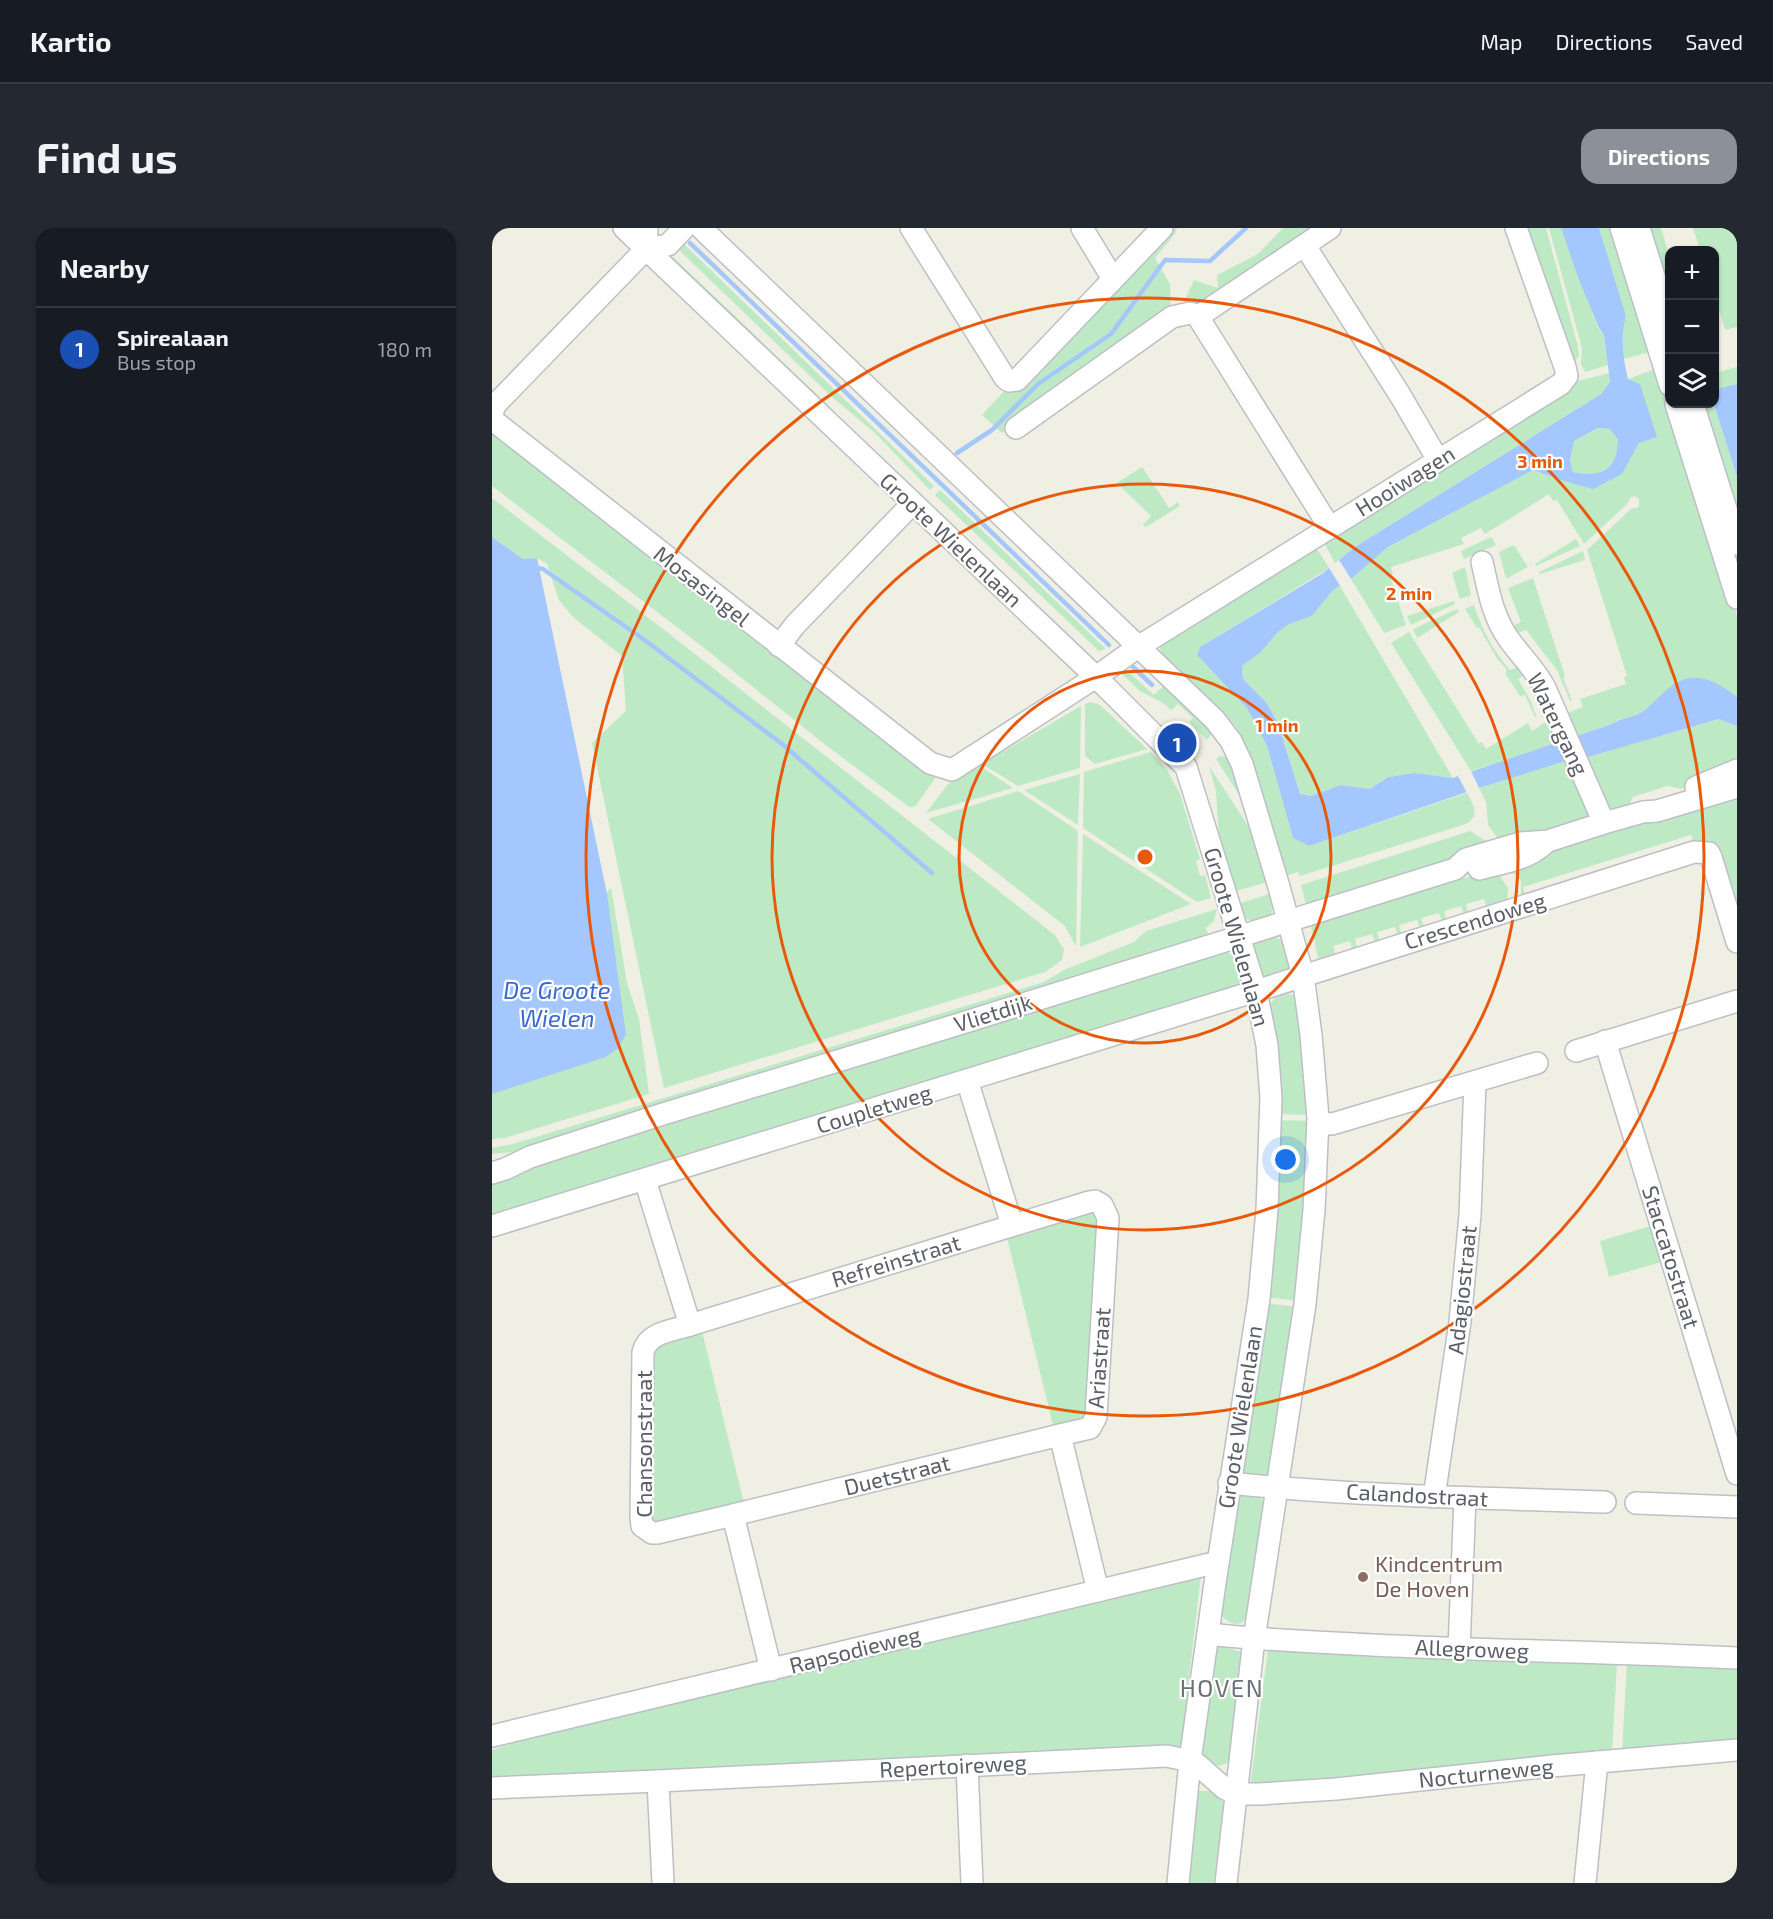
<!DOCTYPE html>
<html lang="en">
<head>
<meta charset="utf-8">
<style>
	:root { --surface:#171b24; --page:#242831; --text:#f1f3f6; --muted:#9ea1a6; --line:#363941; --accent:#8c9099 }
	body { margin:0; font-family:"Exo 2",sans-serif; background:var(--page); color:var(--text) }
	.controls { position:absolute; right:18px; top:18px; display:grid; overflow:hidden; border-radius:12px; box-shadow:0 2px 4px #0004 }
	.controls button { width:54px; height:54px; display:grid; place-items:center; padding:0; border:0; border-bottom:2px solid var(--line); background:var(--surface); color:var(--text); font:30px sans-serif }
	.you { position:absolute; left:794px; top:932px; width:21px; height:21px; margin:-15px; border:4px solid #fff; border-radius:50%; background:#1a73e8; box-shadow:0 0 0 9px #1a73e833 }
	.badge { display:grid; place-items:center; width:39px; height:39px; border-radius:50%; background:var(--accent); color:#fff; font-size:20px; font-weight:700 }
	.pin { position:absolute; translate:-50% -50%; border:3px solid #fff; box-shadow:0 2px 6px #0006 }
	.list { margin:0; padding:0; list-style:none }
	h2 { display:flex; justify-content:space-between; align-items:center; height:78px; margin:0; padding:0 24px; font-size:26px }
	h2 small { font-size:20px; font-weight:400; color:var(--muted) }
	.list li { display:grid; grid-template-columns:39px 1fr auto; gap:18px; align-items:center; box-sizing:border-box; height:84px; padding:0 24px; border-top:2px solid var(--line) }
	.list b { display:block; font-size:22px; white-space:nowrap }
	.list p { margin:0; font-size:20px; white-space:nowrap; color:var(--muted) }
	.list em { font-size:20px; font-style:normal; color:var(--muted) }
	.icon { flex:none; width:33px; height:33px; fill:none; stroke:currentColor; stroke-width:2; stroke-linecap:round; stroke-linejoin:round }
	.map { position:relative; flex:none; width:1245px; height:1655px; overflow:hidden; border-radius:18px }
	header { display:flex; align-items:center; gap:36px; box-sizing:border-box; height:84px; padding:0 30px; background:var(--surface); border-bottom:2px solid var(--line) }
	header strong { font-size:28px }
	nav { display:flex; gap:33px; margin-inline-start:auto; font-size:21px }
	.intro { display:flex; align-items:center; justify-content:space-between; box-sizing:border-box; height:144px; padding:0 36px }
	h1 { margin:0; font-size:42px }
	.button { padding:15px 27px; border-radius:18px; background:var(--accent); color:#fff; font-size:21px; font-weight:700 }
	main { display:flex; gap:36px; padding:0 36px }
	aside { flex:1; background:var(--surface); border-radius:18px; box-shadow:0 2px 4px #0004 }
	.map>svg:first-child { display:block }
	.green { fill:#bdeac5 }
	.water { fill:#a4c7ff; fill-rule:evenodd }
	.pier { fill:#f0efe3 }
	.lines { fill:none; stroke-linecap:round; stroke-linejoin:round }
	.stream { stroke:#a4c7ff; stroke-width:4.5 }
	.minor-casing { stroke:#bdbfc6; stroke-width:24 }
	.minor { stroke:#fff; stroke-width:21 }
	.ring { fill:none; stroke:#e8590c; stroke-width:3 }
	.education-dot { fill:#8d6e63; stroke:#fff; stroke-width:2 }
	.labels { text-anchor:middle; stroke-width:4.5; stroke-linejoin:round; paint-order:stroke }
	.street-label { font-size:22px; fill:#5b5e66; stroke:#fff }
	.education-label { font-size:22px; fill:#785e54; stroke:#fff; text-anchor:start }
	.water-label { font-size:24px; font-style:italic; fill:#3968cf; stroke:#fff }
	.neighbourhood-label { font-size:24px; letter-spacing:1.5px; fill:#6c7078; stroke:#fff }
	.centre { fill:#e8590c; stroke:#fff; stroke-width:3 }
	.ring-label { font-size:18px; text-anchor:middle; font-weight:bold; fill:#e8590c; stroke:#fff; stroke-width:4.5; stroke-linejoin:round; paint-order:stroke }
</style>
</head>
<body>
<header>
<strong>Kartio</strong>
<nav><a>Map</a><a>Directions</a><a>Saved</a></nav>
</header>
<div class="intro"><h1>Find us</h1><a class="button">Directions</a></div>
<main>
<aside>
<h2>Nearby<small></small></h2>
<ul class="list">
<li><span class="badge" style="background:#1a4fb4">1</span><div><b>Spirealaan</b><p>Bus stop</p></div><em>180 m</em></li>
</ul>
</aside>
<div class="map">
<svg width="1245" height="1655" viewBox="0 0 1245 1655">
	<rect width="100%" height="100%" fill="#f0efe3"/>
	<!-- green -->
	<g class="green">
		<path d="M 678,0 L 685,0 L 683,6 L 663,30 L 678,56 L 679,83 L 510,205 L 490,187 L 514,161 Z"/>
		<path d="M 791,0 L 825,0 L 717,75 L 690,78 L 702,52 L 726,60 L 725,47 L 766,26 Z"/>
		<path d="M 1029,0 L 1054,0 L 1085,115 L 1087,127 L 1081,138 Z"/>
		<path d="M 1057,0 L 1069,0 L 1106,100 L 1112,107 L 1116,137 L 1093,144 L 1089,136 L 1090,120 Z"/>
		<path d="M 1107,0 L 1124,0 L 1162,123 L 1131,131 L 1131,102 Z"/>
		<path d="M 1155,0 L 1169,0 L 1177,27 L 1177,74 Z"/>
		<path d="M 1201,0 L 1245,0 L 1245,99 L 1233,102 L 1223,69 L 1222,22 L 1208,22 Z"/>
		<path d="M 192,16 L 442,258 L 438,262 L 383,205 L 340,169 L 187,22 Z"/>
		<path d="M 181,29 L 335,176 L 358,202 L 432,269 L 426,275 L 178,31 Z"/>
		<path d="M 1168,139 L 1245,388 L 1245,469 L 1234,461 L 1185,455 L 1148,486 L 1125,492 L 1120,496 L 1081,509 L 1075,485 L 1091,479 L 1088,471 L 1134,456 L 1132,449 L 1135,448 L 1095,322 L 1139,281 L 1147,279 L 1147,271 L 1143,268 L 1138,270 L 1135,276 L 1092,316 L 1065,272 L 1061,273 L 1057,266 L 993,306 L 989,300 L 969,310 L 972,316 L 899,339 L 901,346 L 898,348 L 914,397 L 892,405 L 859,351 L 896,319 L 1041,242 L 1072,253 L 1101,260 L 1129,246 L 1147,215 L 1136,151 Z"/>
		<path d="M 1245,139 L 1245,156 L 1224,164 L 1223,167 L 1223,145 Z"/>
		<path d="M 1117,145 L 1118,154 L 1109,166 L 863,319 L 843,335 L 830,311 L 1075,156 Z"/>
		<path d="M 1205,176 L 1222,176 L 1245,249 L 1245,305 Z"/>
		<path d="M 1107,200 L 1118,201 L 1126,212 C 1125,218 1125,228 1122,232 C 1114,248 1096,247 1081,244 L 1078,233 L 1082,213 Z"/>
		<path d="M 0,202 L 446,546 L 425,576 L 422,579 L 417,579 L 336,519 L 207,416 L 0,258 Z"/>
		<path d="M 650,239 L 677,280 L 686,274 L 688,278 L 654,299 L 651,297 L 659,288 L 625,255 Z"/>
		<path d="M 448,262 L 614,421 L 607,423 L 443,267 Z"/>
		<path d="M 0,270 L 171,401 L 563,707 L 572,722 L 570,732 L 553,744 L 172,860 L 100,515 L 134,483 L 130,428 L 81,389 L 67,372 L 55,336 L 45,330 L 31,331 L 0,309 Z"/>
		<path d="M 999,309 L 1004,317 L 972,331 L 969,323 Z"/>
		<path d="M 1084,311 L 1088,318 L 1044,338 L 1043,336 Z"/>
		<path d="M 1022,317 L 1036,339 L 1014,351 L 1007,324 Z"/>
		<path d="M 823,318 L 837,340 L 708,419 L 705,427 L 755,480 L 775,518 L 801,610 L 817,618 L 975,565 C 981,576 989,588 974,596 L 808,648 L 806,644 L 793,648 L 749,507 L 743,497 L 670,426 L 666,414 Z"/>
		<path d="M 1091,323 L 1093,332 L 1048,346 L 1047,344 Z"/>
		<path d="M 973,339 L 979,367 L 968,371 L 960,345 Z"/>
		<path d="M 1041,350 L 1073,448 L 1071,450 L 1080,472 L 1078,473 L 1065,442 L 1034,402 L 1023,406 L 1019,399 L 1029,394 L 1016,360 Z"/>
		<path d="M 848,358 L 961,550 L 923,545 L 896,549 L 878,561 L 849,557 L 819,568 L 808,566 L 786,495 L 774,474 L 751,451 L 750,438 L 769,424 L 785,405 L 797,396 L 820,388 L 841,362 Z"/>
		<path d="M 962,373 L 963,376 L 919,397 L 915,388 Z"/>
		<path d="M 982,377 C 990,402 1001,422 1018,442 L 1030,438 L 1035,446 L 1026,451 L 1039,473 L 1044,488 L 1043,489 L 1033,467 L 1028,468 L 1013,445 L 1015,442 L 1004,429 L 987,399 L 985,400 L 973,381 Z"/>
		<path d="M 965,381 L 967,384 L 925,410 L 921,401 Z"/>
		<path d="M 917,404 L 987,516 L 990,514 L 994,521 L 1036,495 L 1040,503 L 1054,494 L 1057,500 L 1062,500 L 1069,514 L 979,543 L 899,415 Z"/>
		<path d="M 631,439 L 662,467 L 672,457 L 719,501 L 719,506 L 715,512 L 697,494 L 701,490 L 686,476 L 679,482 L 671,475 L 648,463 L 626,442 Z"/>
		<path d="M 599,474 L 608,477 L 655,521 L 603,536 L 593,528 L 593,476 Z"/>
		<path d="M 589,478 L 588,540 L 526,558 L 490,536 Z"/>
		<path d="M 1228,491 L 1245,498 L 1245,536 L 1189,561 L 1175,558 L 1141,569 L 1135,580 L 1127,583 L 1114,578 L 1091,530 Z"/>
		<path d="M 659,524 L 675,542 L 688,566 L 708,631 L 704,633 L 708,648 L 713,647 L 719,670 L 705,674 L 591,600 L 592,544 Z"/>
		<path d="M 728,528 L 736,529 L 757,582 L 724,531 Z"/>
		<path d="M 1077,532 L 1099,583 L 1095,593 L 1049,607 L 1007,612 L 996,597 L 994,574 L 987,560 Z"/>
		<path d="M 488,538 L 521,560 L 434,585 L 456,556 Z"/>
		<path d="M 717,538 L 768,616 L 779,653 L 740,664 L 728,625 L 724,563 Z"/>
		<path d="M 588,546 L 586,597 L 532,562 Z"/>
		<path d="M 526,563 L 586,603 L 584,718 L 573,698 L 436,591 Z"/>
		<path d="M 1245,564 L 1245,691 L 1202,617 L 1199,607 L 1031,659 L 1034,670 L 1029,669 L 1029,653 L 1019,642 L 1051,624 Z"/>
		<path d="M 978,603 L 994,613 L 997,619 L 961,634 L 814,677 L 809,657 Z"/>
		<path d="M 591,606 L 699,676 L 588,719 Z"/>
		<path d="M 1004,642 L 1016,660 L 1015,676 L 996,682 L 992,671 L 974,676 L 977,688 L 973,689 L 969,678 L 952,683 L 955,695 L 951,696 L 947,685 L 929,690 L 933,702 L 929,703 L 925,692 L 907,697 L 910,708 L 906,709 L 903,699 L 885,704 L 888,715 L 884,716 L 880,706 L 863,711 L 866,722 L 861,723 L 858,713 L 841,718 L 844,729 L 827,734 L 819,698 L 828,695 L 828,692 L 960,651 L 980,649 Z"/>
		<path d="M 119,660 L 135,755 L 147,791 L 157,866 L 13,910 L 0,911 L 0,866 L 6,864 L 115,664 Z"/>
		<path d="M 780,665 L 781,678 L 779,688 L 762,693 L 752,690 L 746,676 Z"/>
		<path d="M 725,681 L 722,693 L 714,700 L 716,707 L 29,923 L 0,926 L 0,920 L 21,916 L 552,754 L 572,742 L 642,714 L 654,703 Z"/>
		<path d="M 778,709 C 797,709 796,727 798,741 L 773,750 L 767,748 L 761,719 L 764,714 Z"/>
		<path d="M 720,724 L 733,724 L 744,727 L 751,756 L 0,990 L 0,949 Z"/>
		<path d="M 796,766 L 801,767 L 805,772 L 820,887 L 784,886 L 774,781 L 778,780 C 778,770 787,768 796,766 Z"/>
		<path d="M 784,892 L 820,893 L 808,1073 L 772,1069 Z"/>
		<path d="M 596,980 L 610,987 L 594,1190 L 586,1197 L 561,1197 L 514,1006 Z"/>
		<path d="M 1162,997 L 1173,1033 L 1117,1049 L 1108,1013 Z"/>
		<path d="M 772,1075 L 807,1079 L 780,1244 L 767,1249 L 751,1244 L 748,1237 Z"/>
		<path d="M 209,1099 L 253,1279 L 158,1297 L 158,1121 Z"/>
		<path d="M 750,1267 C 763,1267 770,1268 777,1280 L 759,1385 C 749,1400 740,1399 728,1386 L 743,1271 Z"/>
		<path d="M 709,1347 L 689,1519 L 0,1554 L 0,1522 L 50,1505 Z"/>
		<path d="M 730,1418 L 749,1424 L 754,1434 L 739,1533 L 728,1538 L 718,1535 L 708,1525 L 723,1419 Z"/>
		<path d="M 776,1421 L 1125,1435 L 1120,1524 L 758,1559 Z"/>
		<path d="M 1135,1435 L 1245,1440 L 1245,1513 L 1130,1523 Z"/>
		<path d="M 706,1563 L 718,1563 L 730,1573 L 734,1585 L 728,1655 L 691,1655 L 700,1568 Z"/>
	</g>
	<!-- water -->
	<g class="water">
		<path d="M 1069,0 L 1107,0 L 1133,85 C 1134,92 1131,98 1131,105 C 1130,121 1132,135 1136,151 L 1148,156 L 1165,209 L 1147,215 L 1130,246 L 1101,261 L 1072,253 L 1041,242 L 896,319 L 859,351 L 841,362 L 820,388 L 797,396 L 785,405 L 769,424 L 750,438 L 751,451 L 774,474 L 786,495 L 808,566 L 819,568 L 849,557 L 878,561 L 896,549 L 923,545 L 961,550 L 966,548 L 1120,496 C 1129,489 1141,490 1150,484 C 1162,476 1172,461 1186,454 C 1208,443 1228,456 1245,469 L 1245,498 L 1227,491 L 1096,529 L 1077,532 L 987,560 L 817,618 L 801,610 L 775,518 L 755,480 L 705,427 L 708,419 L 831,345 L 863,319 L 1109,166 L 1118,154 L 1112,107 L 1107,100 L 1087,52 ZM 1106,200 L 1118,201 L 1126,212 C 1125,218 1125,227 1122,232 C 1114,248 1096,247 1081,244 L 1078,233 L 1082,213 Z"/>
		<path d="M 1245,156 L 1245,249 L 1222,176 L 1224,164 L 1229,160 Z"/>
		<path d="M 0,309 L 31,331 L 45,330 L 115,666 L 134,807 L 126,820 L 114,829 L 0,866 Z"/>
	</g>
	<!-- pier -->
	<g class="pier">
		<path d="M 847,332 L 859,351 L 849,359 L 837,340 Z"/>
		<path d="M 979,543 L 987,560 L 975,565 L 966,548 Z"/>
	</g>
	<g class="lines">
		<!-- stream -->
		<g class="stream">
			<path d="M 198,15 L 617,417"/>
			<path d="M 465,225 L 500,202 L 546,156 L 619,106 L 673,32 L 718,33 L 754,0"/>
			<path d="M 41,339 L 51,341 L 154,413 L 290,516 L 440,645"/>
			<path d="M 639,437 L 660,457"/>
		</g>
		<!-- minor casing -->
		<g class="minor-casing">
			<g id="minor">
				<path d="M 132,0 L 604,449 L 694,539 L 764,763 L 775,817 L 779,870 L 775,982 L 767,1071 L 723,1355 L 698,1533 L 686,1655"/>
				<path d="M 155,0 L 154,21 L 176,17 L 192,0"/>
				<path d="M 209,0 L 723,492 L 739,513 L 750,536 L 787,659 L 811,748 L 819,807 L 826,890 L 822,982 L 813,1076 L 762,1411 L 734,1655"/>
				<path d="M 419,0 L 513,150 L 517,153 L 525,152 L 670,0"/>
				<path d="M 590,0 L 621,51"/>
				<path d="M 1129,0 L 1178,157"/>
				<path d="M 1147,0 L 1178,99"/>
				<path d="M 813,18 L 908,167 L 946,232"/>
				<path d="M 154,21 L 3,177 L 0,186 L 2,193 L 438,535 L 460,542 L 604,449 L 646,419 L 1069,156 L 1075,148 L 1073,139 L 1024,0"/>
				<path d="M 707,88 L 708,92 L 838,300"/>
				<path d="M 707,88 L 838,0"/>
				<path d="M 1184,176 L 1245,370"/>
				<path d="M 1201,176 L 1245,316"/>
				<path d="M 524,200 L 680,89 L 698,85 L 707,88"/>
				<path d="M 990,334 C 996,360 1000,387 1016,410 C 1028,427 1043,441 1053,460 L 1112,595"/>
				<path d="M 287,418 L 303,397 L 420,276"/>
				<path d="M 1204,559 L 1245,542"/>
				<path d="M 987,641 C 1009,635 1035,632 1052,616"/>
				<path d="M 1113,813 L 1245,1246"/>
				<path d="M 1084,823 L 1245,773"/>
				<path d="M 475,852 L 520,997"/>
				<path d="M 826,895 L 840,896 L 1045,835"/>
				<path d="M 0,945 L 13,941 L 38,929 L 171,886 L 464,797 L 963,641 L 974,631 L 1028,615 L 1056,613 L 1112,595 L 1151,584 L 1165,583 L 1245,559"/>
				<path d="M 153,952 L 198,1097 C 180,1103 156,1104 151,1124 L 149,1290 L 150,1298 L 160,1305 L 165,1305 L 241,1287 L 279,1442"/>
				<path d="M 0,998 L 764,763 L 1202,624 L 1217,625 L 1219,629 L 1245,714"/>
				<path d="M 198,1097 L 597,974 L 603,973 L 610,977 L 616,990 L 604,1189 L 598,1200 L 568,1207 L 606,1363"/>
				<path d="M 737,1255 C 862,1268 987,1270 1113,1274"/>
				<path d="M 942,1269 L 968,1094 L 978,987 L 983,854"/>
				<path d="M 1144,1275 L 1245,1279"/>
				<path d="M 241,1287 L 568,1207"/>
				<path d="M 716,1406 C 770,1412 825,1414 880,1417 C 1001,1423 1123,1424 1245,1430"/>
				<path d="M 967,1421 L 973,1270"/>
				<path d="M 0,1508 L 726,1334"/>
				<path d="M 475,1537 L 480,1655"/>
				<path d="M 166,1553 L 171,1655"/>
				<path d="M 0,1560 L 166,1553 L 675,1528 L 698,1533 L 706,1537 L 732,1560 L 744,1566 L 768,1566 L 844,1561 L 1060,1538 L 1245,1522"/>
				<path d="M 1093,1655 L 1105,1534"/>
			</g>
		</g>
		<!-- minor -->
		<use href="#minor" class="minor"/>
	</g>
	<!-- distance rings -->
	<g class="ring">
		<circle cx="653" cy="629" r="186"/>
		<circle cx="653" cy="629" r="373"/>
		<circle cx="653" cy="629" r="559"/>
	</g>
	<!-- markers -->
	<circle class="education-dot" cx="871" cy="1349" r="6"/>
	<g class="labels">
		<!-- street labels -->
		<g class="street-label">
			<text transform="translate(913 253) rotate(-32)" y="8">Hooiwagen</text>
			<text transform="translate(459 312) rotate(43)" y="8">Groote Wielenlaan</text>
			<text transform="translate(210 358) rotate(38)" y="8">Mosasingel</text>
			<text transform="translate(1066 496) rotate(64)" y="8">Watergang</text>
			<text transform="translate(983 693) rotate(-17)" y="8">Crescendoweg</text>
			<text transform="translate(745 709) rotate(74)" y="8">Groote Wielenlaan</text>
			<text transform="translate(501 785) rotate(-17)" y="8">Vlietdijk</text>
			<text transform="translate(382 881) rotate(-17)" y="8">Coupletweg</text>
			<text transform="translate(1179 1029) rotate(73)" y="8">Staccatostraat</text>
			<text transform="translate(404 1033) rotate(-17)" y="8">Refreinstraat</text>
			<text transform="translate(970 1062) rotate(-84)" y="8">Adagiostraat</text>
			<text transform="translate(607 1130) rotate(-86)" y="8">Ariastraat</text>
			<text transform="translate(748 1189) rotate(-81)" y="8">Groote Wielenlaan</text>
			<text transform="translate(152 1216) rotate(-90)" y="8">Chansonstraat</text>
			<text transform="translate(405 1247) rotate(-14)" y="8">Duetstraat</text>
			<text transform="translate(925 1267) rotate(3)" y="8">Calandostraat</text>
			<text transform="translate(980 1421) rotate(2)" y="8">Allegroweg</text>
			<text transform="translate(363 1422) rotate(-14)" y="8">Rapsodieweg</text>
			<text transform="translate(461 1538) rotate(-3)" y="8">Repertoireweg</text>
			<text transform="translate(994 1545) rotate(-6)" y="8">Nocturneweg</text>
		</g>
		<!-- education labels -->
		<g class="education-label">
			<text x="883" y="1344">Kindcentrum<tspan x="883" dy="25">De Hoven</tspan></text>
		</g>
		<!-- water labels -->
		<g class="water-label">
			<text x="65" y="771">De Groote<tspan x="65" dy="28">Wielen</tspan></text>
		</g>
		<!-- neighbourhood labels -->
		<g class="neighbourhood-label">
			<text x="730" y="1469">HOVEN</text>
		</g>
	</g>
	<circle cx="653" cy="629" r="9" class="centre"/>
	<g class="ring-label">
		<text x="1048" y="240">3 min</text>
		<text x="917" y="372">2 min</text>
		<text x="785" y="504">1 min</text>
	</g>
</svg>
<div class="controls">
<button>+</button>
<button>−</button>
<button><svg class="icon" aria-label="layers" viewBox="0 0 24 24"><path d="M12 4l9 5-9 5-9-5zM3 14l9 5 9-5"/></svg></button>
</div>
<div class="you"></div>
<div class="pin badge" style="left:685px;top:515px;background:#1a4fb4">1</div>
</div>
</main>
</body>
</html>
